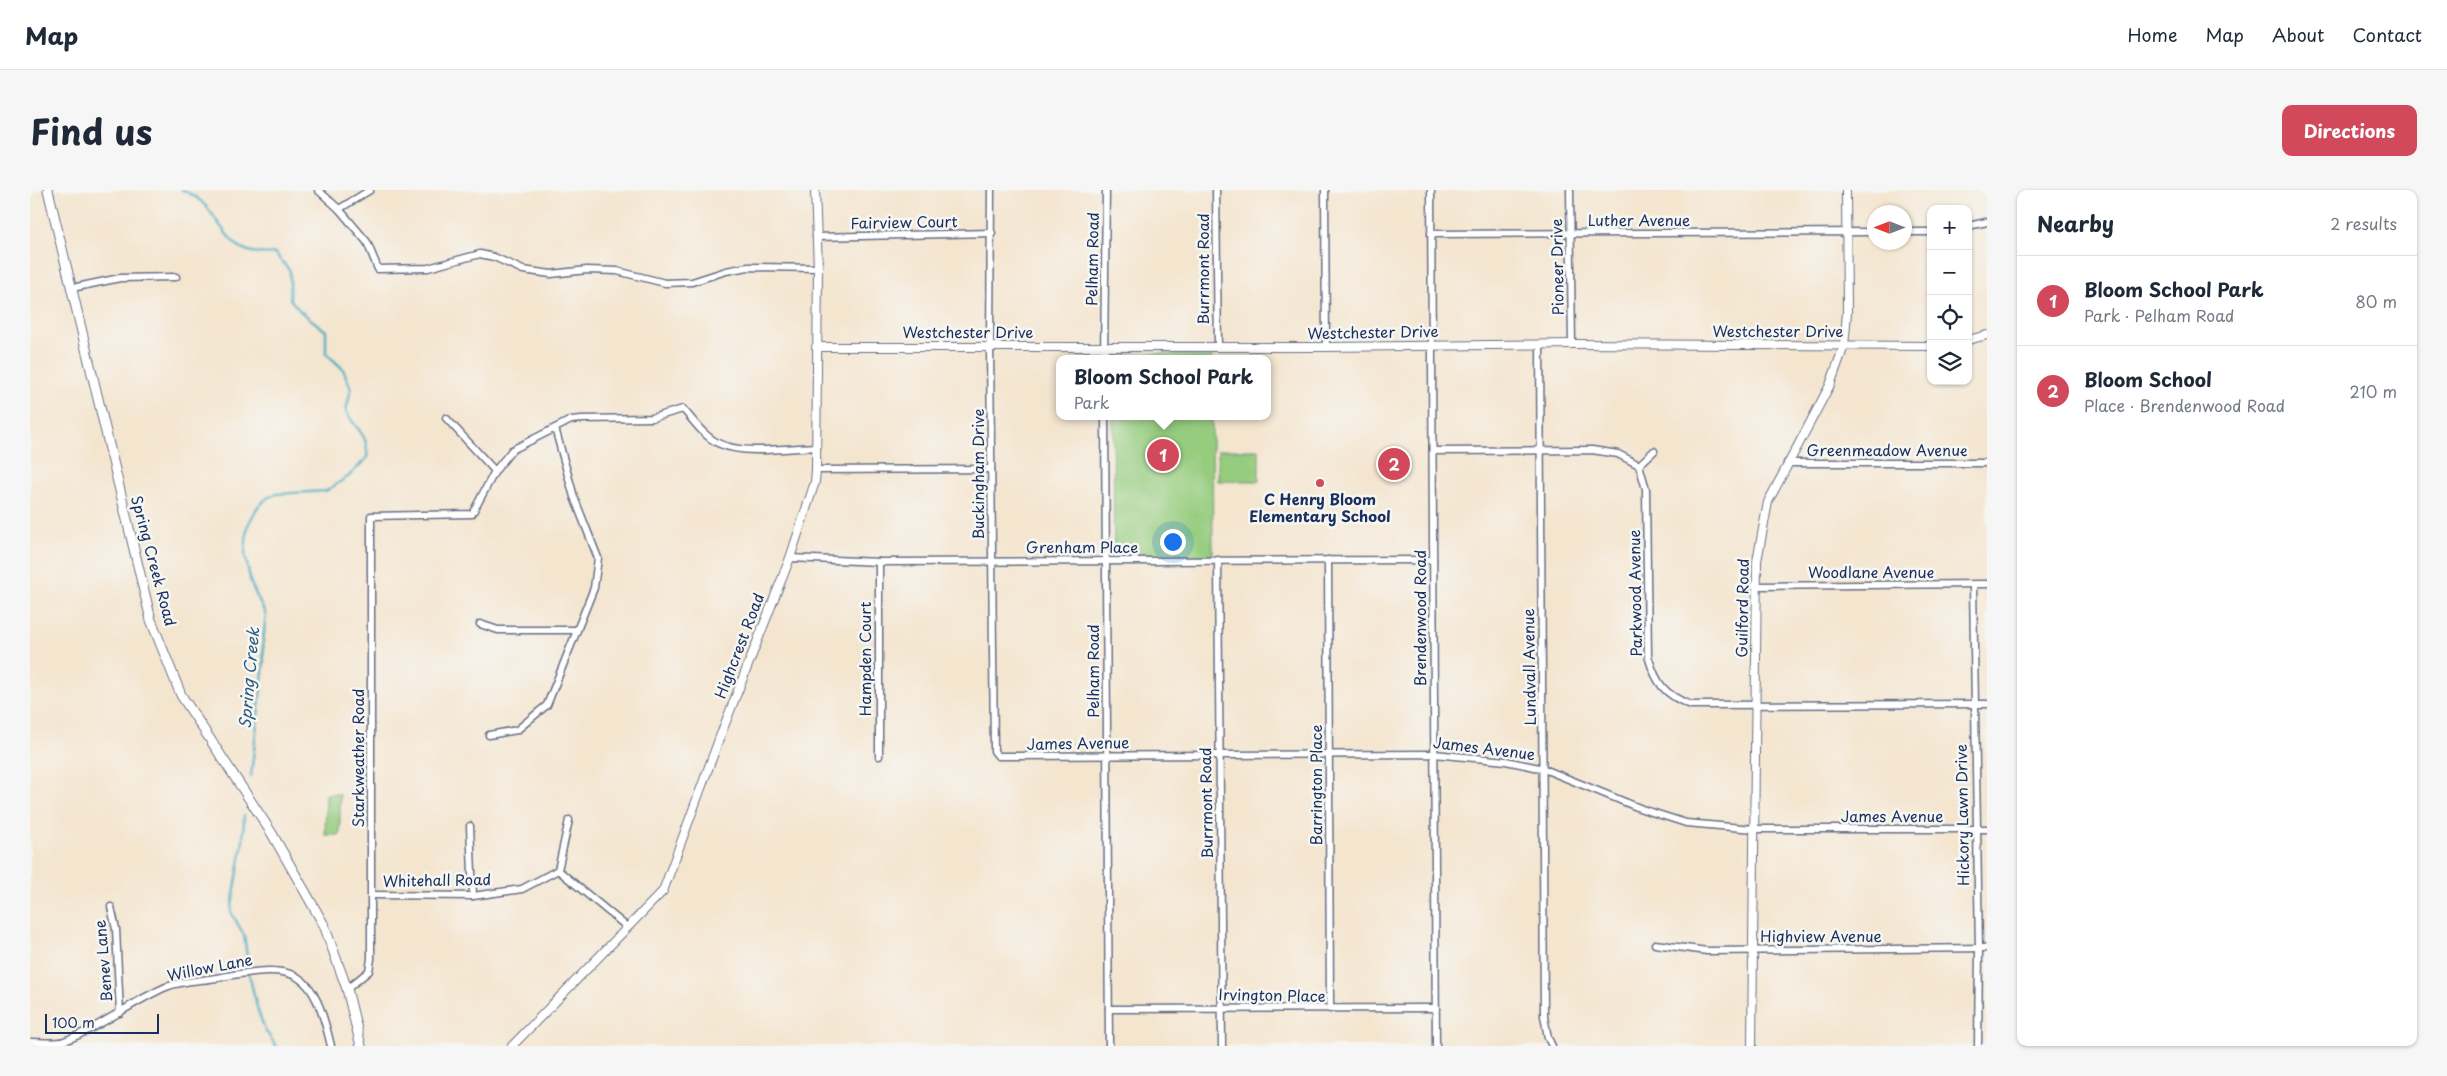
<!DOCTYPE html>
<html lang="en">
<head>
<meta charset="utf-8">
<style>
	:root { --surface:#fff; --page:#f6f6f7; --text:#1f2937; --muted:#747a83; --line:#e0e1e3; --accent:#d1495b }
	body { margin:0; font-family:"Playpen Sans",sans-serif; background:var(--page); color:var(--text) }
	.controls { position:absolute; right:15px; top:15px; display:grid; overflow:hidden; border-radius:10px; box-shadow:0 1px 4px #0004 }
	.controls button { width:45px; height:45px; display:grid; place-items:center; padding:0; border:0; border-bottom:1px solid var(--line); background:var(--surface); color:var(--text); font:25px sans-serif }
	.compass { position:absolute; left:1837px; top:15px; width:45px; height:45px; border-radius:50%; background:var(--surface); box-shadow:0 1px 4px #0004; rotate:270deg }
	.scale { position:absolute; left:15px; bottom:12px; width:114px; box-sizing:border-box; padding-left:5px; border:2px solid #1b2f5e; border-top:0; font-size:14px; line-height:18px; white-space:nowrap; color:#1b2f5e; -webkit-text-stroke:4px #f6f6f2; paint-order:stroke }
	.you { position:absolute; left:1142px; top:351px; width:18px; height:18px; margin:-12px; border:4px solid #fff; border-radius:50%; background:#1a73e8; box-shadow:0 0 0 8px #1a73e833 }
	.badge { display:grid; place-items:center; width:32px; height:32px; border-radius:50%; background:var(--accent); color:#fff; font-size:16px; font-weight:700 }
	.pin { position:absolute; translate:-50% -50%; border:2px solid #fff; box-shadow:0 1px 5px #0006 }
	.popup { position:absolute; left:1026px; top:165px; width:215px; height:65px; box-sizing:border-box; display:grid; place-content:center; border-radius:10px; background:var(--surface); filter:drop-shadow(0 1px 4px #0005); font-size:16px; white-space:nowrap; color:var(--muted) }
	.popup b { font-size:19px; color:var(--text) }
	.popup::after { content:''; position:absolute; left:50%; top:100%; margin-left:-10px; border:10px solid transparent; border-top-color:var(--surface) }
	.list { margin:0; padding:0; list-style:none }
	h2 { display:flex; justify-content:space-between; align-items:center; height:65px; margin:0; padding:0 20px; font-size:21px }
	h2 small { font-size:16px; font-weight:400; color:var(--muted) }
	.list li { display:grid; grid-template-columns:32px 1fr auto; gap:15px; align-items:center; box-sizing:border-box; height:90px; padding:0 20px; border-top:1px solid var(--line) }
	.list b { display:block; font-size:19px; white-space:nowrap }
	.list p { margin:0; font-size:16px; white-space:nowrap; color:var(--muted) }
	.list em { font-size:16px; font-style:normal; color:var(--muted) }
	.icon { flex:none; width:28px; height:28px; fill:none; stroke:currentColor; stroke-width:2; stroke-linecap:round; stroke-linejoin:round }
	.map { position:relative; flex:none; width:1957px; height:856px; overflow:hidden; border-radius:10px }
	header { display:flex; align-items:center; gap:30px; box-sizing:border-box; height:70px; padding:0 25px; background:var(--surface); border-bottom:1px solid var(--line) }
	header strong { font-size:24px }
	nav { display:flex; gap:28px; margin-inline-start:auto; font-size:18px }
	.intro { display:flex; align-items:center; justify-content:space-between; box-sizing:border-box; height:120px; padding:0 30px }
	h1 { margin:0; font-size:35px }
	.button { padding:12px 22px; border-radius:10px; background:var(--accent); color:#fff; font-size:18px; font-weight:700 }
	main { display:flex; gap:30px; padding:0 30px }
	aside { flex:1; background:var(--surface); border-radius:10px; box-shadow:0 1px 4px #0004 }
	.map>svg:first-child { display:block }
	.green { fill:#95cc7e; stroke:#587e6e }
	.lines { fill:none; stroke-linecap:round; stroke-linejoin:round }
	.stream { stroke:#47adc6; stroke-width:2.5 }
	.minor-casing { stroke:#676f86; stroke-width:9 }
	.tertiary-casing { stroke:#676f86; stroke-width:10 }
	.secondary-casing { stroke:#676f86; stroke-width:11 }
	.minor { stroke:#fff; stroke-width:6 }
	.tertiary { stroke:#fff; stroke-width:8 }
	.secondary { stroke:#fff; stroke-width:9 }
	.poi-dot { fill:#d1495b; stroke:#f6f6f2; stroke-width:2 }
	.labels { text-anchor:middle; stroke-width:5; stroke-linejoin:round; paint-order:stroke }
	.street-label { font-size:15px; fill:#1b2f5e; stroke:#f6f6f2 }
	.poi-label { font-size:15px; font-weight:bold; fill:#1b2f5e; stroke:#f6f6f2 }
	.water-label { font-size:16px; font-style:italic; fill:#2a5b82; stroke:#f6f6f2 }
</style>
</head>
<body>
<header>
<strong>Map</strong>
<nav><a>Home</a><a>Map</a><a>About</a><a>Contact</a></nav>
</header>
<div class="intro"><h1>Find us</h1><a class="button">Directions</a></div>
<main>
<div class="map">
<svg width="1957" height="856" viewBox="0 0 1957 856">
	<rect width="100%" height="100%" fill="#f6f6f2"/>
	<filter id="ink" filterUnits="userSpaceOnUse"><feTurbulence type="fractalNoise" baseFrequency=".02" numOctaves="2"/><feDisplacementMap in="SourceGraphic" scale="10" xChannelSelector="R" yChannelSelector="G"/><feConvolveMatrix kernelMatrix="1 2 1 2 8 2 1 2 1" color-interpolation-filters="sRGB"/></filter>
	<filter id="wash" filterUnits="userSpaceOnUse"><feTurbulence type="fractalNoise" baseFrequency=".0096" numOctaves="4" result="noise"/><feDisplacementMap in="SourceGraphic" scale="20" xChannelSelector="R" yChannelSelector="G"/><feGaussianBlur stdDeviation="1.12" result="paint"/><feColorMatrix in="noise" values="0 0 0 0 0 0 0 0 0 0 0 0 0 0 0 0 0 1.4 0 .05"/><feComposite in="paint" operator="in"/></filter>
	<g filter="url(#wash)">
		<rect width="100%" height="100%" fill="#f4e5cf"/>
		<!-- green -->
		<g class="green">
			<path d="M 1181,162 L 1182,169 L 1082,169 L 1082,165 Z"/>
			<path d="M 1083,226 L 1182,226 L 1183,366 L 1084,364 Z"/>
			<rect x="1188" y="260" width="41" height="31"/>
			<path d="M 296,604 L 310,604 L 310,645 L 295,645 Z"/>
		</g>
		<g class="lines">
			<!-- stream -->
			<g class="stream">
				<path d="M 152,0 C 196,16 187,70 245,63 L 260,81 L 260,109 L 270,121 L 296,141 L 296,163 L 313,179 L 321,199 L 316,221 C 326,241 339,243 337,268 L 319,286 L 296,301 L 246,304 L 237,308 L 227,318 L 217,337 L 215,364 L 221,394 L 236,425 L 233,451 L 234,473 L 221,586"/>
				<path d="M 214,626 L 213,651 L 201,722 L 214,745 L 220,788 L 228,821 L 235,840 L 246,856"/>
			</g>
		</g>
	</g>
	<g filter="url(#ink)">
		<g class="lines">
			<!-- minor casing -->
			<g class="minor-casing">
				<g id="minor">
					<path d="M 288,0 L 309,19 L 337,52 L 348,79 L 398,78 L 450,64 L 464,67 L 493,80 L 521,84 L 557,80 L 587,81 L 635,93 L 662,92 L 696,81 L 718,77 L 788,78"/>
					<path d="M 961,0 L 960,157 L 964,561 L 968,566 L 1404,564 L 1476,571 L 1514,579 L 1612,619 L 1656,633 L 1724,639 L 1957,639"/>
					<path d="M 1186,0 L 1188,157"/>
					<path d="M 1295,0 L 1296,157"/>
					<path d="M 1401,0 L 1406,856"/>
					<path d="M 1540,0 L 1542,154"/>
					<path d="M 309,19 L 340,0"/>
					<path d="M 1938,36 L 1957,32"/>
					<path d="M 1874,42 L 1901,42"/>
					<path d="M 1401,44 L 1844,42"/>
					<path d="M 786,47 L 962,43"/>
					<path d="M 42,98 L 90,88 L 146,87"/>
					<path d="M 1510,155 L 1514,826 L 1518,848 L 1522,856"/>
					<path d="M 1074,169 L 1076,0"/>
					<path d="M 1075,226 L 1079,856"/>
					<path d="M 416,228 L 465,281"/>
					<path d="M 1403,261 L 1562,260 L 1588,264 L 1609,275 L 1616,299 L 1618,466 C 1626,493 1634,505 1661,515 L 1957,514"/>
					<path d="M 1757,273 L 1957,273"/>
					<path d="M 1609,275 L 1624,261"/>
					<path d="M 786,280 L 961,279"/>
					<path d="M 760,368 L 849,372 L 1403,370"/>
					<path d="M 1188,370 L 1192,856"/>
					<path d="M 1298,370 L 1300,819"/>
					<path d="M 1943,395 L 1949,759 L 1948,856"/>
					<path d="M 1725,396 L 1957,394"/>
					<path d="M 450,434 L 468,440 L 547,440"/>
					<path d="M 459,545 L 487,540 L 517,515 L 564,398 L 568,368 L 544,307 L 525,238"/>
					<path d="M 849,566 L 849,372"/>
					<path d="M 440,636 L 443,706"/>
					<path d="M 528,680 L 597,737"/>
					<path d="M 528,680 L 539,630"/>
					<path d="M 342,705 L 443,706 L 492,699 L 528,680"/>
					<path d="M 81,717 L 86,739 L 90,823"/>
					<path d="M 1625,754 L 1677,761 L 1957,758"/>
					<path d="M 317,799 L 339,781 L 341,769 L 341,326 L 442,324 L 465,281 L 482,260 L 541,230 L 552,229 L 622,228 L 653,219 C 664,231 675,248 690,254 C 715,265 758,258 786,257"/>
					<path d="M 1079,819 L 1406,818"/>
					<path d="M 0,852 C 11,852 24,854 34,851 C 70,838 101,812 136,797 C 153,790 173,791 192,787 C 267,773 283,779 301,856"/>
				</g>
			</g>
			<!-- tertiary casing -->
			<g class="tertiary-casing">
				<g id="tertiary">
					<path d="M 1938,150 L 1957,145"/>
					<path d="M 786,157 L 1296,157 L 1542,154 L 1901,156"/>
					<path d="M 482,856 L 633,701 L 691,544 L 760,368 L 785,292 L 786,280 L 788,78 L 785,0"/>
					<path d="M 1722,856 L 1727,371 L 1738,312 L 1800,195 L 1814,156 L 1817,123 L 1816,0"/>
				</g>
			</g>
			<!-- secondary casing -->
			<g class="secondary-casing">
				<path id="secondary" d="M 18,0 L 121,430 L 151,505 L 241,642 L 294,735 L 317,799 L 331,856"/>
			</g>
			<!-- minor -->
			<use href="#minor" class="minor"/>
			<!-- tertiary -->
			<use href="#tertiary" class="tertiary"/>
			<!-- secondary -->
			<use href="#secondary" class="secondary"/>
		</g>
	</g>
	<!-- markers -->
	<circle class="poi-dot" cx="1290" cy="293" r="5"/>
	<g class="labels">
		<!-- street labels -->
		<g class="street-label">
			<text x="1609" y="36">Luther Avenue</text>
			<text transform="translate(874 33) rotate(-1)" y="5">Fairview Court</text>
			<text transform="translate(1063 69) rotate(-89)" y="5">Pelham Road</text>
			<text transform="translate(1528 77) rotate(-91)" y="5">Pioneer Drive</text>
			<text transform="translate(1174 79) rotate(-90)" y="5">Burrmont Road</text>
			<text x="1748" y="147">Westchester Drive</text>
			<text x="938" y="148">Westchester Drive</text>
			<text transform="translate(1343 143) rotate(-1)" y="5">Westchester Drive</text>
			<text x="1857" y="266">Greenmeadow Avenue</text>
			<text transform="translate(949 284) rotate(-90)" y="5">Buckingham Drive</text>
			<text x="1052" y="363">Grenham Place</text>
			<text transform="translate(123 371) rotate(75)" y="5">Spring Creek Road</text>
			<text x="1841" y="388">Woodlane Avenue</text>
			<text transform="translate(1606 403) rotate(-91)" y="5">Parkwood Avenue</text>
			<text transform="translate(1713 418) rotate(-89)" y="5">Guilford Road</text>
			<text transform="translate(1391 428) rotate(-90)" y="5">Brendenwood Road</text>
			<text transform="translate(710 456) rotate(-69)" y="5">Highcrest Road</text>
			<text transform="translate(836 469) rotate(-90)" y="5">Hampden Court</text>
			<text transform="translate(1500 477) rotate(-91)" y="5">Lundvall Avenue</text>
			<text transform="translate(1064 481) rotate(-90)" y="5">Pelham Road</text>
			<text transform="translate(1048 554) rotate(-1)" y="5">James Avenue</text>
			<text transform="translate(1454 559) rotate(7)" y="5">James Avenue</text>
			<text transform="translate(329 568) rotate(-90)" y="5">Starkweather Road</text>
			<text transform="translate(1287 595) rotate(-90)" y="5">Barrington Place</text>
			<text transform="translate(1177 613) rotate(-91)" y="5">Burrmont Road</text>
			<text transform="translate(1933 625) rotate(-91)" y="5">Hickory Lawn Drive</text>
			<text x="1862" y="632">James Avenue</text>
			<text transform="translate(407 691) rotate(-1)" y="5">Whitehall Road</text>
			<text x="1791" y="752">Highview Avenue</text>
			<text transform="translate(74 771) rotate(-95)" y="5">Benev Lane</text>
			<text transform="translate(180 778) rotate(-11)" y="5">Willow Lane</text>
			<text transform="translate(1242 806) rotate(1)" y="5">Irvington Place</text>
		</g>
		<!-- poi labels -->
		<g class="poi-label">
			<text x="1290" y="315">C Henry Bloom<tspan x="1290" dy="17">Elementary School</tspan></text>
		</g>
		<!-- water labels -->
		<g class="water-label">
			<text transform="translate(219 488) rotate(-85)" y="6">Spring Creek</text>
		</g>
	</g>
</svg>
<div class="controls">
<button>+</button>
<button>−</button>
<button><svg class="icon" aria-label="locate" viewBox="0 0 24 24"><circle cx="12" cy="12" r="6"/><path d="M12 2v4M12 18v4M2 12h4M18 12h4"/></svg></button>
<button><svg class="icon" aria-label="layers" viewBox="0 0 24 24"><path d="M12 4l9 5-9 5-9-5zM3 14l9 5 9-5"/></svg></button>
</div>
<svg class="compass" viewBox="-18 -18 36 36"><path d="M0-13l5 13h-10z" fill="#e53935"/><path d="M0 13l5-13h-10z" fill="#747a83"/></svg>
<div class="scale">100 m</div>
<div class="you"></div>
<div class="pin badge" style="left:1133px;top:265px">1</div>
<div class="popup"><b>Bloom School Park</b>Park</div>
<div class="pin badge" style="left:1364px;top:274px">2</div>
</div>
<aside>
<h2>Nearby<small>2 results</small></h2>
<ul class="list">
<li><span class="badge">1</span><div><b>Bloom School Park</b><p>Park · Pelham Road</p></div><em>80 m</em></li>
<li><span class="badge">2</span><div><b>Bloom School</b><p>Place · Brendenwood Road</p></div><em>210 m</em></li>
</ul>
</aside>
</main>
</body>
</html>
